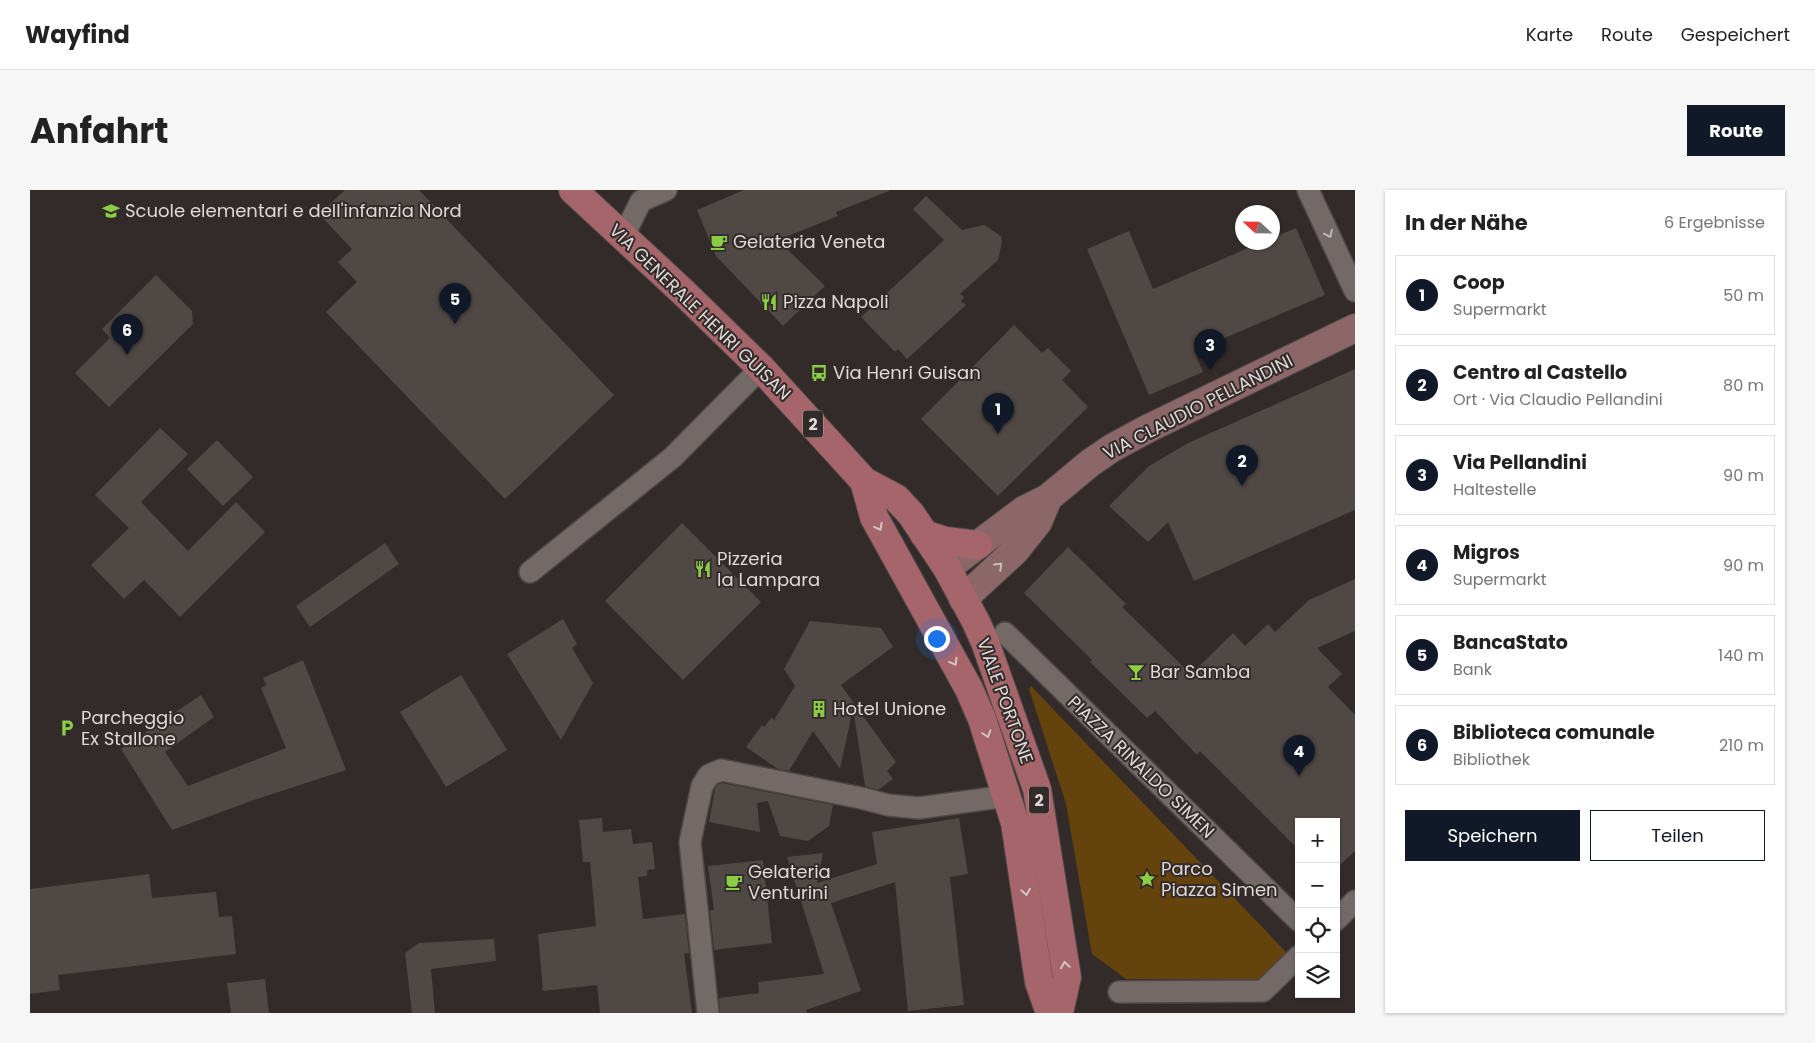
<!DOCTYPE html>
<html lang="de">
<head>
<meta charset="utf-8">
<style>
	:root { --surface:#fff; --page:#f6f6f6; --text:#222; --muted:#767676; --line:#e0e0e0; --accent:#111827 }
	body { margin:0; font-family:Poppins,sans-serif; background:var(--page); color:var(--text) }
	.controls { position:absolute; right:15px; bottom:15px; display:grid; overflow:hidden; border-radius:0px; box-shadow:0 1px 4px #0004 }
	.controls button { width:45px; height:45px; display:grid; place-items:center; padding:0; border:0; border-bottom:1px solid var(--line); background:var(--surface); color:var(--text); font:25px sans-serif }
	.compass { position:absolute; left:1205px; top:15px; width:45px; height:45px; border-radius:50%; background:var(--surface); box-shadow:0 1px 4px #0004; rotate:292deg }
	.you { position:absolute; left:906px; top:448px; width:18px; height:18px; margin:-12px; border:4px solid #fff; border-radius:50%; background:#1a73e8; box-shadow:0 0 0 8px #1a73e833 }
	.badge { display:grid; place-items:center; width:32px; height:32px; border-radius:50%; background:var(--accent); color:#fff; font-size:16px; font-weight:700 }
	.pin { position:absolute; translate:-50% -41px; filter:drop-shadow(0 1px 2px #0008) }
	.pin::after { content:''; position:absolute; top:26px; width:18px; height:15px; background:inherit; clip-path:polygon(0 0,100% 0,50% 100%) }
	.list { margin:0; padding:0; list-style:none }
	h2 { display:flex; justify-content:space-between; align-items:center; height:65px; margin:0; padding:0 20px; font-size:21px }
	h2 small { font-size:16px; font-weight:400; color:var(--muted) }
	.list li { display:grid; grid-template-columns:32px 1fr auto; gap:15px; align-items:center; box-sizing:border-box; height:80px; margin:0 10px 10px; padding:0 10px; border:1px solid var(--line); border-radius:0px }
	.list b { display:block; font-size:19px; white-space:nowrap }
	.list p { margin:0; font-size:16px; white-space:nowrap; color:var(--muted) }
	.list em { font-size:16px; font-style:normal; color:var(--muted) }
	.actions { display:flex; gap:10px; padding:15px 20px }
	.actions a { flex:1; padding:11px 0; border:1px solid var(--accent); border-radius:0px; text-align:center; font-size:18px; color:var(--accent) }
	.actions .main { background:var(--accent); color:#fff }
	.icon { flex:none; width:28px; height:28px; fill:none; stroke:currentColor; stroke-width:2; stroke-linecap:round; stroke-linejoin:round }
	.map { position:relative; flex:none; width:1325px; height:823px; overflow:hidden; border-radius:0px }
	header { display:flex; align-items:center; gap:30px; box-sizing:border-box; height:70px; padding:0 25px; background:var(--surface); border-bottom:1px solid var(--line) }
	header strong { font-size:24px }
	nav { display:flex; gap:28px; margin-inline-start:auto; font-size:18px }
	.intro { display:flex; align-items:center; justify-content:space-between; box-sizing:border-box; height:120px; padding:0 30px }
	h1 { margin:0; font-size:35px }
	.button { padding:12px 22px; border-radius:0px; background:var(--accent); color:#fff; font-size:18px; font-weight:700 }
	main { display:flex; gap:30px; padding:0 30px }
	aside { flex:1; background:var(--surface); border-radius:0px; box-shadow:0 1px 4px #0004 }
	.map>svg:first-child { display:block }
	.green { fill:#65430d }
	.building { fill:#4f4844 }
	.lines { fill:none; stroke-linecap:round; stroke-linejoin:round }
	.street-casing { stroke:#4d4746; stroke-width:24 }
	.secondary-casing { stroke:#4d4746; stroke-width:30 }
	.primary-casing { stroke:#4d4746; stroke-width:30 }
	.street { stroke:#736a68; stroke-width:21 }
	.secondary { stroke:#8c6769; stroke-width:28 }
	.primary { stroke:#a6656a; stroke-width:28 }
	.oneway { stroke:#bfb8b7 }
	.oneway2 { stroke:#d4c3c3 }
	.oneway3 { stroke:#cabdbd }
	.labels { text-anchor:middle; stroke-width:4; stroke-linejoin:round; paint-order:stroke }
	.shield { fill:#322b29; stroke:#aba6a4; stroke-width:1 }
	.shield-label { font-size:16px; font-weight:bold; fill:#dfdad9 }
	.poi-label { font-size:18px; fill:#dfdad9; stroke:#322b29; text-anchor:start }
	.street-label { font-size:18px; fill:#dfdad9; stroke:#322b29 }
</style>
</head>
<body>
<header>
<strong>Wayfind</strong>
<nav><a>Karte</a><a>Route</a><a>Gespeichert</a></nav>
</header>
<div class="intro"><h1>Anfahrt</h1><a class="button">Route</a></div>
<main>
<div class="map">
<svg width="1325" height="823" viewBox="0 0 1325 823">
	<rect width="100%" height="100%" fill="#322b29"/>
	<!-- green -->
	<path class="green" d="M 1001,496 L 1258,764 L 1231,790 L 1096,789 L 1062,764 L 1036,614 L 999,499 Z"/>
	<!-- building -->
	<g class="building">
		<path d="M 315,0 L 389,0 L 584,205 L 475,309 L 296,122 L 327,92 L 308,72 L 322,59 L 289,24 Z"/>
		<path d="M 714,0 L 859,0 L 859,1 L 806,22 L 808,26 L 748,50 L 795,96 L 753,136 L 686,66 L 667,20 Z"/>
		<path d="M 896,6 L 932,40 L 954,35 L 971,46 L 972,52 L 968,70 L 930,104 L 934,107 L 931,111 L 936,115 L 877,169 L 868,159 L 865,162 L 831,127 L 914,50 L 883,19 Z"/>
		<path d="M 1266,38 L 1295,105 L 1164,161 L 1173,182 L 1119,205 L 1057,59 L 1099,41 L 1123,99 L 1232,52 L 1242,52 L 1242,48 Z"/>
		<path d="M 126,85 L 162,121 L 163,134 L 79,217 L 45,183 L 80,148 L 72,139 Z"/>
		<path d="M 984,135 L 1012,163 L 1018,158 L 1041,181 L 1032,190 L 1058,217 L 968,306 L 891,229 Z"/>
		<path d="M 1325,179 L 1325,320 L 1164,391 L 1138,332 L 1118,352 L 1079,316 L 1119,276 L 1158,253 Z"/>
		<path d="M 130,238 L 158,264 L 111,312 L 158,361 L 206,312 L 235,342 L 150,427 L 114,390 L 94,409 L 61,375 L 99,338 L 65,305 Z"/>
		<path d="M 187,250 L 223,287 L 193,316 L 157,279 Z"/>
		<path d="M 652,333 L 731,412 L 653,490 L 575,411 Z"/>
		<path d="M 355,353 L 369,374 L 280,437 L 266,416 Z"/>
		<path d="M 1038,357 L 1096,414 L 1092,417 L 1161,484 L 1203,443 L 1215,456 L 1238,434 L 1245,442 L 1279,410 L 1325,389 L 1325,441 L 1287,458 L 1312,484 L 1298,497 L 1325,525 L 1325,661 L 1306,679 L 1306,632 L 1269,632 L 1269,660 L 1170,561 L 1167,565 L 1125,521 L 1117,528 L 1060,472 L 1062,470 L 994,403 Z"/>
		<path d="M 533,429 L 547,454 L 542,458 L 563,493 L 531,550 L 477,464 Z"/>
		<path d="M 780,431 L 851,438 L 863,457 L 811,495 L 866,572 L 857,581 L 863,589 L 848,600 L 835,596 L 823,519 L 810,579 L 783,541 L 759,581 L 748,579 L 716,557 L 732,535 L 734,537 L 741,528 L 744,530 L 765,496 L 754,479 Z"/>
		<path d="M 273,470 L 316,580 L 227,609 L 142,640 L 91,559 L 171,505 L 184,527 L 135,562 L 158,596 L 256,558 L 231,498 L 236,495 L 233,488 Z"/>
		<path d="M 431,485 L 477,560 L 416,597 L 370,522 Z"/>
		<path d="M 692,593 L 803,615 L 799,636 L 778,651 L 750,646 L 738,611 L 727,613 L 730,642 L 679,632 L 685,599 L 687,595 Z"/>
		<path d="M 572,628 L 573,642 L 601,639 L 603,654 L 622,652 L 625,679 L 617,680 L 617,686 L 608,687 L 613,729 L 655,724 L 659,763 L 654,764 L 662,823 L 570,823 L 567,795 L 513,801 L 508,744 L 566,736 L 560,672 L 553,672 L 549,630 Z"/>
		<path d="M 929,628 L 938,684 L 920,687 L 934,815 L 878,821 L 865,692 L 801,713 L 831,801 L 776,820 L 777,823 L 690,823 L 689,808 L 729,803 L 728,792 L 794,784 L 757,667 L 793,663 L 787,693 L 847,674 L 842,642 Z"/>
		<path d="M 733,670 L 742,753 L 684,760 L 680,720 L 684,720 L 678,676 Z"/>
		<path d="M 119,684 L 122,708 L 186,702 L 189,727 L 202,726 L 206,764 L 28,785 L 30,800 L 0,804 L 0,699 Z"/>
		<path d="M 464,749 L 466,771 L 401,779 L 405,823 L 382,823 L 375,763 L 389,753 Z"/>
		<path d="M 235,789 L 239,823 L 201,823 L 197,793 Z"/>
	</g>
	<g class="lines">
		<!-- street casing -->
		<g class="street-casing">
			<g id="street">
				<path d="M 1278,0 L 1325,101"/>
				<path d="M 593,47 L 611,11 L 636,0"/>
				<path d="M 500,382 L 643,267 L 731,178"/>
				<path d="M 975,443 L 1269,731"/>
				<path d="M 1306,730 L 1325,711"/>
				<path d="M 1089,802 L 1233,801 L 1269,766"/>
				<path d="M 678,823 L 660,652 L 672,596 L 679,585 L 691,580 L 831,608 L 858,615 L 889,618 L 977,606"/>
			</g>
		</g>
		<!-- secondary casing -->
		<g class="secondary-casing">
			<g id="secondary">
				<path d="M 917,378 L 994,320 L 1018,308 L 1060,273 L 1082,258 L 1117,239 L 1325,138"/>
				<path d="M 933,409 L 985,361 L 1008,332 L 1018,308"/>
			</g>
		</g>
		<!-- primary casing -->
		<g class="primary-casing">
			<g id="primary">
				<path d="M 543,0 L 653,102 L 731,178 L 834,291 L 866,308 L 881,324 L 917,378 L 946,432 L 955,452 L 1007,599 L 1037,787 L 1029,823"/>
				<path d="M 834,291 L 844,327 L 939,499 L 952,529 L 985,633 L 1009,792 L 1020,823"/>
				<path d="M 894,344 L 916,351 L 948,355"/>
			</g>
		</g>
		<!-- street -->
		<use href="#street" class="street"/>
		<!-- secondary -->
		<use href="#secondary" class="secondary"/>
		<!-- primary -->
		<use href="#primary" class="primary"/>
	</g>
	<!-- one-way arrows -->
	<defs><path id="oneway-chevron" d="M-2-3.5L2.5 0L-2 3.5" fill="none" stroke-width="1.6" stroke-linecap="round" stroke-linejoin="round" transform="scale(1.25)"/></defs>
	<use class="oneway" href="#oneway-chevron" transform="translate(1299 44) rotate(65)"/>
	<g class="oneway2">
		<use href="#oneway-chevron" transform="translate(849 337) rotate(61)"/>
		<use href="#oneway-chevron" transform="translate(924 472) rotate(61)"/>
		<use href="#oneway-chevron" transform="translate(957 544) rotate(72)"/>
		<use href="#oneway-chevron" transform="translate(996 702) rotate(81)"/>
		<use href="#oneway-chevron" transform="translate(1035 775) rotate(-99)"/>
	</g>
	<use class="oneway3" href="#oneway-chevron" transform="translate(969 376) rotate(-44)"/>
	<!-- icons -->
	<defs>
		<g id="school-bare" transform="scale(1.35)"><path d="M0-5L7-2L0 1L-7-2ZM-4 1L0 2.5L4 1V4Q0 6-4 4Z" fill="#8bce46" stroke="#322b29" stroke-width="2.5" paint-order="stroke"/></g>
		<g id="cafe-bare" transform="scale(1.35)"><path d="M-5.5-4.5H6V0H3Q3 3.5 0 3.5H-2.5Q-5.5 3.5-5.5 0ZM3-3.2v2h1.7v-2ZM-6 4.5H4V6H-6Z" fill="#8bce46" stroke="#322b29" stroke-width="2.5" paint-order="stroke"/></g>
		<g id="restaurant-bare" transform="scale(1.35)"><path d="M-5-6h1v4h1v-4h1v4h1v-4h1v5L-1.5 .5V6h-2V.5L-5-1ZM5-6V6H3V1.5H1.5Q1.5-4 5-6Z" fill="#8bce46" stroke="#322b29" stroke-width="2.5" paint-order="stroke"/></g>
		<g id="bus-bare" transform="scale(1.35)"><path d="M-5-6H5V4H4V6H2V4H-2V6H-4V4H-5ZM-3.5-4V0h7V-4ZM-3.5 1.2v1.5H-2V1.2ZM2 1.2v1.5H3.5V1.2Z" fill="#8bce46" stroke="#322b29" stroke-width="2.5" paint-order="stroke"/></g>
		<g id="bar-bare" transform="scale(1.35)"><path d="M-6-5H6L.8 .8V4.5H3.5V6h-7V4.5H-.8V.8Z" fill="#8bce46" stroke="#322b29" stroke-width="2.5" paint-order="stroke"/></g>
		<g id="building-bare" transform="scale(1.35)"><path d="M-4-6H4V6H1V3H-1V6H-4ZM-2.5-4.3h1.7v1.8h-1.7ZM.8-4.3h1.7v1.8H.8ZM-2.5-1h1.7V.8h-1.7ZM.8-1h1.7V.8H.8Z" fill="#8bce46" stroke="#322b29" stroke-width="2.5" paint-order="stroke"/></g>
		<g id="parking-bare" transform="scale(1.35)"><path d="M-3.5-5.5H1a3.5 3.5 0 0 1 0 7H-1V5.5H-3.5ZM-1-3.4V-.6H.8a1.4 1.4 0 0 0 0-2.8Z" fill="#8bce46" stroke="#322b29" stroke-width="2.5" paint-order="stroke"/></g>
		<g id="sight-bare" transform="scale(1.35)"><path d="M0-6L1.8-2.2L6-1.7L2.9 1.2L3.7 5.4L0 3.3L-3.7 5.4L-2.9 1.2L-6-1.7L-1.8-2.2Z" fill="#8bce46" stroke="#322b29" stroke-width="2.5" paint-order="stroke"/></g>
	</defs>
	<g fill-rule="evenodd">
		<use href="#school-bare" x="81" y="21"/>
		<use href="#cafe-bare" x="689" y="52"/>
		<use href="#restaurant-bare" x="739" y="112"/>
		<use href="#bus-bare" x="789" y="183"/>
		<use href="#restaurant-bare" x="673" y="379"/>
		<use href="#bar-bare" x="1106" y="482"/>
		<use href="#building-bare" x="789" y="519"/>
		<use href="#parking-bare" x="37" y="538"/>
		<use href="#sight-bare" x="1117" y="689"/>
		<use href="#cafe-bare" x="704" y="692"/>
	</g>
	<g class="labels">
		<!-- shield labels -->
		<g class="shield">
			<rect x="773" y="220.5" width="20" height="27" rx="4"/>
			<rect x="999" y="596.5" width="20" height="27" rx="4"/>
		</g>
		<g class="shield-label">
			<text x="783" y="240">2</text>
			<text x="1009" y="616">2</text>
		</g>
		<!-- poi labels -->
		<g class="poi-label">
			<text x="95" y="27">Scuole elementari e dell'infanzia Nord</text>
			<text x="703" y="58">Gelateria Veneta</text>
			<text x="753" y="118">Pizza Napoli</text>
			<text x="803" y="189">Via Henri Guisan</text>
			<text x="687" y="375">Pizzeria<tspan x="687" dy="21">la Lampara</tspan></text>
			<text x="1120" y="488">Bar Samba</text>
			<text x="803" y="525">Hotel Unione</text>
			<text x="51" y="534">Parcheggio<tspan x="51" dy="21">Ex Stallone</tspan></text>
			<text x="1131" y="685">Parco<tspan x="1131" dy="21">Piazza Simen</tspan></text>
			<text x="718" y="688">Gelateria<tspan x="718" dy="21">Venturini</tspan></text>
		</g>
		<!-- street labels -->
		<g class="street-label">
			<text transform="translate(670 122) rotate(44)" y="6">VIA GENERALE HENRI GUISAN</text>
			<text transform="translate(1168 217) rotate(-27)" y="6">VIA CLAUDIO PELLANDINI</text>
			<text transform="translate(975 511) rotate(70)" y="6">VIALE PORTONE</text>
			<text transform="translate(1111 577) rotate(44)" y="6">PIAZZA RINALDO SIMEN</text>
		</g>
	</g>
</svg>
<div class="controls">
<button>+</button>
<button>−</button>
<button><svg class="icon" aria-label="locate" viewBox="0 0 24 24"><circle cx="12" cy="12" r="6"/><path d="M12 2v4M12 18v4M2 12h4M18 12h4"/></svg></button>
<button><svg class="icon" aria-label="layers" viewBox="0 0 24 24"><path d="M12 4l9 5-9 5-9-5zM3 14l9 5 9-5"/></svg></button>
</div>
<svg class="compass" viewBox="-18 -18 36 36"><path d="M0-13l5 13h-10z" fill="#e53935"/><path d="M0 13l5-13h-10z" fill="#767676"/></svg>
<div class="you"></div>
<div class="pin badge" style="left:968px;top:244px">1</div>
<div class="pin badge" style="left:1212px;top:296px">2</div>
<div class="pin badge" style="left:1180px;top:180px">3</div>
<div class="pin badge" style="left:1269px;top:586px">4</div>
<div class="pin badge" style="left:425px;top:134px">5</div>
<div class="pin badge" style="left:97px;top:165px">6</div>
</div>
<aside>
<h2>In der Nähe<small>6 Ergebnisse</small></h2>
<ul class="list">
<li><span class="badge">1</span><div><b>Coop</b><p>Supermarkt</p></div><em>50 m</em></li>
<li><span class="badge">2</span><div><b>Centro al Castello</b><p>Ort · Via Claudio Pellandini</p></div><em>80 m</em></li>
<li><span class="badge">3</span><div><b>Via Pellandini</b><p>Haltestelle</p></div><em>90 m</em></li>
<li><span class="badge">4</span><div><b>Migros</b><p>Supermarkt</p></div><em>90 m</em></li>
<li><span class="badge">5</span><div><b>BancaStato</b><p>Bank</p></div><em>140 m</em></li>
<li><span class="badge">6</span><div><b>Biblioteca comunale</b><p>Bibliothek</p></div><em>210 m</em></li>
</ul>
<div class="actions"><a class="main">Speichern</a><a>Teilen</a></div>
</aside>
</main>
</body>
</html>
